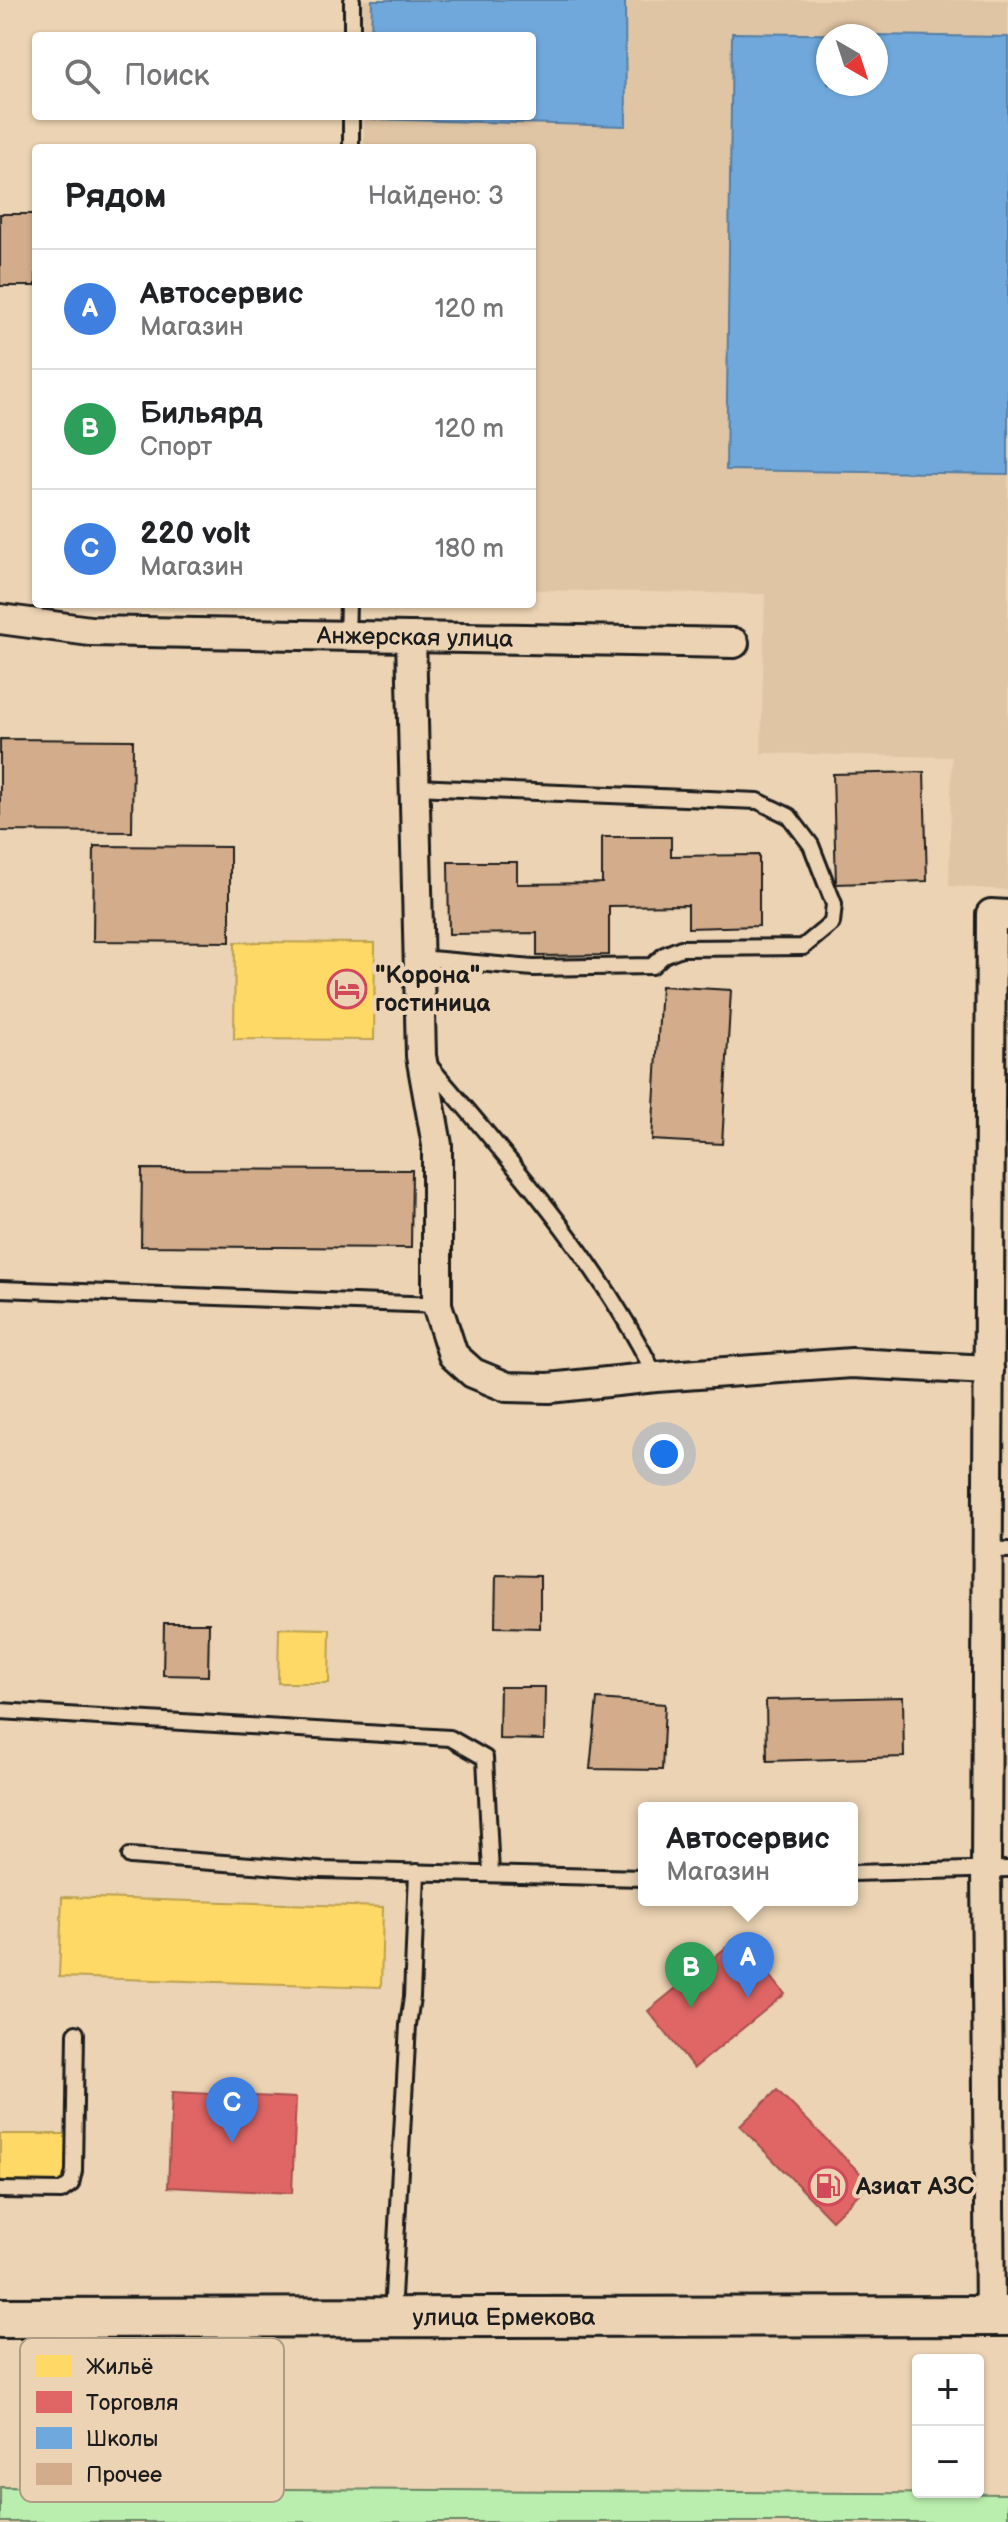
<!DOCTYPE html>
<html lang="ru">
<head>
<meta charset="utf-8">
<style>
	:root { --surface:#fff; --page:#f2f2f2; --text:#202124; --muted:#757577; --line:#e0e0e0; --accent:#2563eb }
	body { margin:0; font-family:"Balsamiq Sans",sans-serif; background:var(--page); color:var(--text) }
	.controls { position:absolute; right:24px; bottom:24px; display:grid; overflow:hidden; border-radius:8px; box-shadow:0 2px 6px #0004 }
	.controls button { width:72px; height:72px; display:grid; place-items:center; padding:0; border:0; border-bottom:2px solid var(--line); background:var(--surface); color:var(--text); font:40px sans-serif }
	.compass { position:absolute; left:816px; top:24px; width:72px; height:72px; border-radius:50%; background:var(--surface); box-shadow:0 2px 6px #0004; rotate:141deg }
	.you { position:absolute; left:664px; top:1454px; width:28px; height:28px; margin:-20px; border:6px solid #fff; border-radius:50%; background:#1a73e8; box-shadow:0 0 0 12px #1a73e833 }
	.badge { display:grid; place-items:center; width:52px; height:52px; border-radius:50%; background:var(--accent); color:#fff; font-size:26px; font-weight:700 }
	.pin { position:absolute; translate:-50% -66px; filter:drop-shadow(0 2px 4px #0008) }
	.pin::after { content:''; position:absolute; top:42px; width:28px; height:24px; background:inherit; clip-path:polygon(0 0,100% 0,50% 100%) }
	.popup { position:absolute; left:638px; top:1802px; width:220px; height:104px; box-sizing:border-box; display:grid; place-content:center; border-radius:8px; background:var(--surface); filter:drop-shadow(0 2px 6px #0005); font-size:26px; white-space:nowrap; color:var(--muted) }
	.popup b { font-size:30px; color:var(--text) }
	.popup::after { content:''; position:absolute; left:50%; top:100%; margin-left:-16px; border:16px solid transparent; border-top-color:var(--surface) }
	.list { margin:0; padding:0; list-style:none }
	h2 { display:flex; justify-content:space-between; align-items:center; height:104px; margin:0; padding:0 32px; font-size:34px }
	h2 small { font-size:26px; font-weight:400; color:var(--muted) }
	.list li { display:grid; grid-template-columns:52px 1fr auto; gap:24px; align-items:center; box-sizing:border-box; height:120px; padding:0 32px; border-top:2px solid var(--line) }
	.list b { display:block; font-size:30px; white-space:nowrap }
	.list p { margin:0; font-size:26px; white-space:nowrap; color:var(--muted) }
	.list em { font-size:26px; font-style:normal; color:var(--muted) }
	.icon { flex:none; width:44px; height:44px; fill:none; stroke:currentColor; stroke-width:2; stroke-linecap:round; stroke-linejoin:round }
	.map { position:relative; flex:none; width:1008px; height:2522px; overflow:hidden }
	.search { position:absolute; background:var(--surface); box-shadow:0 2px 6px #0004; left:32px; top:32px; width:504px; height:88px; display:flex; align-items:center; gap:20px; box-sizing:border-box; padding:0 28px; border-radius:8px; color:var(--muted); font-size:30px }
	.panel { position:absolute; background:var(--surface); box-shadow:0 2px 6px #0004; left:32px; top:144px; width:504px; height:464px; border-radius:8px }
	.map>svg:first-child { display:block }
	.built { fill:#e0c5a4; fill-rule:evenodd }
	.green { fill:#baeeae; stroke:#6b8565; stroke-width:2 }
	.homes { fill:#ffd966; stroke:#bba050; stroke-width:2 }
	.shops { fill:#e06666; stroke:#a55050; stroke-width:2 }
	.schools { fill:#6fa8dc; stroke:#567ea2; stroke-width:2; fill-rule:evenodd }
	.building { fill:#d3ad8b; stroke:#1c1c1c; stroke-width:2 }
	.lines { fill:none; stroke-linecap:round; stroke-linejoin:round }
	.lane-casing { stroke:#1c1c1c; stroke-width:20 }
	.street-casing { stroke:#1c1c1c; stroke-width:34 }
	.secondary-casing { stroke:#1c1c1c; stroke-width:44 }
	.lane { stroke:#ebd3b3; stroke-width:14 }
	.street { stroke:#ebd3b3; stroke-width:28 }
	.secondary { stroke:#ebd3b3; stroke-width:38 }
	.labels { text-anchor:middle; stroke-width:8; stroke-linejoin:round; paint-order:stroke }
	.street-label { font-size:24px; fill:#1c1c1c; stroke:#ebd3b3 }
	.poi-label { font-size:24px; font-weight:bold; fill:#1c1c1c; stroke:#ebd3b3; text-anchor:start }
	.key { fill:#ebd3b3; stroke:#ad9c86; stroke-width:2 }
	.key-label { font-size:22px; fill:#1c1c1c }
</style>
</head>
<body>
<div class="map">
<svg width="1008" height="2522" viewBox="0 0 1008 2522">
	<rect width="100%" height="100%" fill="#ebd3b3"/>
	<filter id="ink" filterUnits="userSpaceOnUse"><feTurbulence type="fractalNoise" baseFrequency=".0125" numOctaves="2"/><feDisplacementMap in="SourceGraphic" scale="16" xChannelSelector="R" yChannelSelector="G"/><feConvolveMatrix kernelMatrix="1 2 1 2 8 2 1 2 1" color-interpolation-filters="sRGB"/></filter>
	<g filter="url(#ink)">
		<!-- built -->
		<path class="built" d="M 363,0 L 1008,0 L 1008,890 L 949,886 L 952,757 L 761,753 L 765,594 L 532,590 L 532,148 L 364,148 L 364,116 L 532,116 L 532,36 L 363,36 ZM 828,36 L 876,36 L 876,84 L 828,84 Z"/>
		<!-- green -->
		<path class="green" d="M 0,2487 L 1008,2494 L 1008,2522 L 0,2522 Z"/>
		<!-- homes -->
		<g class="homes">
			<path d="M 235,942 L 375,943 L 374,1040 L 234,1039 Z"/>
			<path d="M 279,1628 L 330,1629 L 329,1683 L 278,1683 Z"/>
			<path d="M 62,1897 L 383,1907 L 381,1987 L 59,1977 Z"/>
			<rect x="0" y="2134" width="66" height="52"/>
		</g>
		<!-- shops -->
		<g class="shops">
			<path d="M 739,1937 L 785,1994 L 694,2068 L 648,2011 Z"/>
			<path d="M 777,2090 L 870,2183 L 832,2220 L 740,2126 Z"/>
			<path d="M 172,2092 L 296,2098 L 292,2193 L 168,2187 Z"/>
		</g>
		<!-- schools -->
		<g class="schools">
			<path d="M 372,0 L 625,0 L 626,126 L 370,119 L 370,116 L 532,116 L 532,36 L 371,36 Z"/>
			<path d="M 732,33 L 1008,37 L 1008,474 L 726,470 ZM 828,36 L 876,36 L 876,84 L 828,84 Z"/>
		</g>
		<!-- building -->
		<g class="building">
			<rect x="0" y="214" width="36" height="72"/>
			<path d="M 0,739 L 133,740 L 132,832 L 0,831 Z"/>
			<path d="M 924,772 L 927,881 L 836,884 L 833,774 Z"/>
			<path d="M 602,837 L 671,837 L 671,856 L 759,855 L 759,926 L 688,928 L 688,905 L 609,906 L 609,955 L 537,956 L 537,933 L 449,934 L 448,862 L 517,862 L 517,884 L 602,883 Z"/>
			<path d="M 94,846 L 230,847 L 230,942 L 93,941 Z"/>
			<path d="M 661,986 L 731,990 L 722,1144 L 652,1140 Z"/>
			<path d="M 142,1169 L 412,1170 L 411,1248 L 141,1246 Z"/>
			<path d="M 496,1575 L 540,1576 L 540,1628 L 495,1627 Z"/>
			<path d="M 164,1623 L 209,1623 L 208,1676 L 163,1675 Z"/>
			<path d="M 500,1687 L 545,1687 L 544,1740 L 499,1739 Z"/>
			<path d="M 903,1697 L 904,1757 L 767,1761 L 766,1700 Z"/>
			<path d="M 597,1699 L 665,1704 L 662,1770 L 590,1769 Z"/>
		</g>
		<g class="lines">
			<!-- lane casing -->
			<g class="lane-casing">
				<g id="lane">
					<path d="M 352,36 L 352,0"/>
					<path d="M 351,148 L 351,116"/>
					<path d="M 347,636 L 348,604"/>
					<path d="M 414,787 L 758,801 L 789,816 L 811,845 L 834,904 L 832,923 L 803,947 L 681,948 L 664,955 L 652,966 L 533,968 L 419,958"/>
					<path d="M 429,1065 C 513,1164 598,1259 656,1377"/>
					<path d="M 0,1289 L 437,1305"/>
					<path d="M 988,1549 L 1008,1550"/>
					<path d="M 0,1711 L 450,1738 L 485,1758 L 491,1873"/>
					<path d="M 130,1856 L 320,1870 L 644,1878"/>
					<path d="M 852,1873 L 1008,1869"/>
					<path d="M 0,2190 L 61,2191 L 71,2184 L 74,2171 L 76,2033"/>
					<path d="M 392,2315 L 408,2025 L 412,1997 L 417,1872"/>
				</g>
			</g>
			<!-- street casing -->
			<g class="street-casing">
				<g id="street">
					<path id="s1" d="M 0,619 L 90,631 L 734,643"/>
					<path d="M 411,637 L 421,1056 L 437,1145 L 437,1305 L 453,1355 L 473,1373 L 507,1387 L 549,1388 L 656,1377 L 852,1363 L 989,1370"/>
					<path d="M 990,2315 L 986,1869 L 991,914 L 1008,915"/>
				</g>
			</g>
			<!-- secondary casing -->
			<g class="secondary-casing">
				<g id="secondary">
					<path id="s2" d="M 0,2318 L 1008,2316"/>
				</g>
			</g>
			<!-- lane -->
			<use href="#lane" class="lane"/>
			<!-- street -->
			<use href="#street" class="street"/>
			<!-- secondary -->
			<use href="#secondary" class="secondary"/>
		</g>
	</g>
	<!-- icons -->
	<defs>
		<g id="hotel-ring" transform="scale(2)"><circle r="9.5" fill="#ebd3b3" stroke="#d1495b" stroke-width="1.5"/><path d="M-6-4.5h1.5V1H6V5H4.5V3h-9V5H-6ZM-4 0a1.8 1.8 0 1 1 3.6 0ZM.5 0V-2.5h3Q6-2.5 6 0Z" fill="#d1495b"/></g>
		<g id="fuel-ring" transform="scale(2)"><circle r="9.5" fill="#ebd3b3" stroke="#d1495b" stroke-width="1.5"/><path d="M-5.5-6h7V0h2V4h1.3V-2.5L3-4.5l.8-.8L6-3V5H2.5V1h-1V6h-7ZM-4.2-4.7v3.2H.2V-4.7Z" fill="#d1495b"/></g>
	</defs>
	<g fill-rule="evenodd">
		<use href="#hotel-ring" x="347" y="989"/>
		<use href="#fuel-ring" x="828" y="2186"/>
	</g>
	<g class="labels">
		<!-- street labels -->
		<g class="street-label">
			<text dy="8" stroke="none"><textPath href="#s1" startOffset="416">Анжерская улица</textPath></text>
			<text dy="8" stroke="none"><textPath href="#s2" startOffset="504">улица Ермекова</textPath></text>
		</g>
		<!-- poi labels -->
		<g class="poi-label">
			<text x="375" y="983">"Корона"<tspan x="375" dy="28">гостиница</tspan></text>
			<text x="856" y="2194">Азиат АЗС</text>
		</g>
	</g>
	<!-- legend -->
	<rect x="20" y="2338" width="264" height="164" rx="12" class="key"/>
	<rect x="36" y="2355" width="36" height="22" fill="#ffd966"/>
	<rect x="36" y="2391" width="36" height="22" fill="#e06666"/>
	<rect x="36" y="2427" width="36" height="22" fill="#6fa8dc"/>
	<rect x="36" y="2463" width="36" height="22" fill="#d3ad8b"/>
	<g class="key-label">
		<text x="86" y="2374">Жильё</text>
		<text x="86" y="2410">Торговля</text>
		<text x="86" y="2446">Школы</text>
		<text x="86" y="2482">Прочее</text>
	</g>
</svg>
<div class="controls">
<button>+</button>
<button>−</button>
</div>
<svg class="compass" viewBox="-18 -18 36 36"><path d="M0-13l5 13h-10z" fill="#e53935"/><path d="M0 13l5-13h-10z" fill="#757577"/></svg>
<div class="you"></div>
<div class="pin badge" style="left:748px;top:1998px;background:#3f7fe0">A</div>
<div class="popup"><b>Автосервис</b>Магазин</div>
<div class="pin badge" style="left:691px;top:2008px;background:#2e9e5b">B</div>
<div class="pin badge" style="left:232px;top:2143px;background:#3f7fe0">C</div>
<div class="search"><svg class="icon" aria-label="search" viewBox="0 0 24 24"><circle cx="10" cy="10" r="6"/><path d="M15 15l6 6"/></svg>Поиск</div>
<section class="panel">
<h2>Рядом<small>Найдено: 3</small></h2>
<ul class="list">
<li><span class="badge" style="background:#3f7fe0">A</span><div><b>Автосервис</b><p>Магазин</p></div><em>120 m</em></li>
<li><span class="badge" style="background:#2e9e5b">B</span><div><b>Бильярд</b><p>Спорт</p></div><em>120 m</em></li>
<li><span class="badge" style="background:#3f7fe0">C</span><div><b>220 volt</b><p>Магазин</p></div><em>180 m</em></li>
</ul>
</section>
</div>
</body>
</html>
